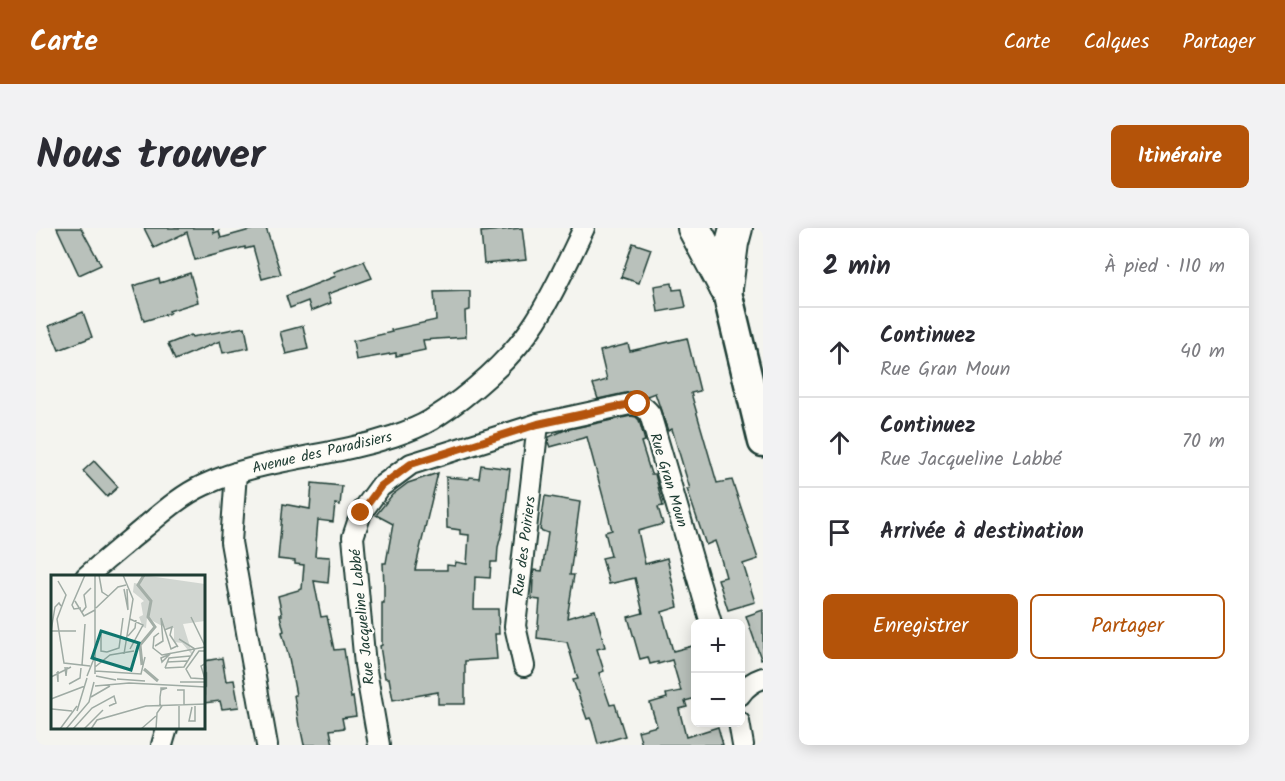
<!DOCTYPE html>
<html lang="fr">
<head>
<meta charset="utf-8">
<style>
	:root { --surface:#fff; --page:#f2f2f3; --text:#2b2b33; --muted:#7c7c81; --line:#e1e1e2; --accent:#b45309 }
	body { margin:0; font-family:Kalam,sans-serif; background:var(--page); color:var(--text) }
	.controls { position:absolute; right:18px; bottom:18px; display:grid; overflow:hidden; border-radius:9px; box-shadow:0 3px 15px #0003 }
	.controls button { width:54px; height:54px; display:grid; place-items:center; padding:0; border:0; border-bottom:2px solid var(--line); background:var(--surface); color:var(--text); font:30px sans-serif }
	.stop { position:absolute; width:18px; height:18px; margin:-14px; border:4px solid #b45309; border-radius:50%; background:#fff }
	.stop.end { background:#b45309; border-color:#fff; box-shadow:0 2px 6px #0008 }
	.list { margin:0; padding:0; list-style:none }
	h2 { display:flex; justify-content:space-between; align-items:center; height:78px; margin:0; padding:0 24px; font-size:26px }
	h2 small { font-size:20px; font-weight:400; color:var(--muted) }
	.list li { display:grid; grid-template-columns:39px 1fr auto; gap:18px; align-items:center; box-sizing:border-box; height:90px; padding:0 24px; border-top:2px solid var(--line) }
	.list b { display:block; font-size:22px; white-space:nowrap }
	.list p { margin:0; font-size:20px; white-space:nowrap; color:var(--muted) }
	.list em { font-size:20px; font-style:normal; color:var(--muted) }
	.actions { display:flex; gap:12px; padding:18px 24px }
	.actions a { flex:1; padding:14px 0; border:2px solid var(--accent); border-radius:9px; text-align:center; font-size:21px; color:var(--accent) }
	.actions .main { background:var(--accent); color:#fff }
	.icon { flex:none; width:33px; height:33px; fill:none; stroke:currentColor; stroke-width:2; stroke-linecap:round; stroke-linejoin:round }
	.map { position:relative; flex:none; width:727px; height:517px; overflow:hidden; border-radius:9px }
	header { display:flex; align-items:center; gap:36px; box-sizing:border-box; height:84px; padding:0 30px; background:var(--accent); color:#fff }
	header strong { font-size:28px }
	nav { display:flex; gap:33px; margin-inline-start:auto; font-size:21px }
	.intro { display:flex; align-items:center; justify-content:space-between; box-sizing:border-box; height:144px; padding:0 36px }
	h1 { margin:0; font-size:42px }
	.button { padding:15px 27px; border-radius:9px; background:var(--accent); color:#fff; font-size:21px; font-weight:700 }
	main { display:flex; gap:36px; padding:0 36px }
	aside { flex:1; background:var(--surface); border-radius:9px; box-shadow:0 3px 15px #0003 }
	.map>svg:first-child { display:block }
	.building { fill:#b9c1bb; stroke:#1f3d34; stroke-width:1.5 }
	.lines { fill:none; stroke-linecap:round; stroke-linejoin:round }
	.minor-casing { stroke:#1f3d34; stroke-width:24 }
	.secondary-casing { stroke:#1f3d34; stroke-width:33 }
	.primary-casing { stroke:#1f3d34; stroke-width:36 }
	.minor { stroke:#fdfcf7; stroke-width:20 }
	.secondary { stroke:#fdfcf7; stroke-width:28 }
	.primary { stroke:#fdfcf7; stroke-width:32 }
	.route { stroke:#b45309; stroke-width:8 }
	.labels { text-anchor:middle; stroke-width:4.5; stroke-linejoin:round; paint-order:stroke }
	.street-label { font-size:15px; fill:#1f3d34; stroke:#fdfcf7 }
	.inset-river { fill:none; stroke:#a3aea7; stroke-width:3 }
	.inset-road { fill:none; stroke:#9faba4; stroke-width:1.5 }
	.view { fill:#0f766e; fill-opacity:0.15; stroke:#0f766e; stroke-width:3 }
	.inset-edge { fill:none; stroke:#1f3d34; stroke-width:3 }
</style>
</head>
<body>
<header>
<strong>Carte</strong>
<nav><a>Carte</a><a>Calques</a><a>Partager</a></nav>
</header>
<div class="intro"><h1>Nous trouver</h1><a class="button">Itinéraire</a></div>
<main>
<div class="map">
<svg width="727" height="517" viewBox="0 0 727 517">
	<rect width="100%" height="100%" fill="#f4f4ef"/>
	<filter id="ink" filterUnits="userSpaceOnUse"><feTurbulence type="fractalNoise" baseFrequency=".0167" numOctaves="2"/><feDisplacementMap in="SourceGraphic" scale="12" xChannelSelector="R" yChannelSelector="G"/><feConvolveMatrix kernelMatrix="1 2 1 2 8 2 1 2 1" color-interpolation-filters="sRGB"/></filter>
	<g filter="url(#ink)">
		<!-- building -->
		<g class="building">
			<path d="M 21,0 L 45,0 L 65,37 L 43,47 Z"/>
			<path d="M 108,0 L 177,0 L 178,5 L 183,3 L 185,10 L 221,0 L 230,0 L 245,46 L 226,51 L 217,19 L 209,21 L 209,19 L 159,32 L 151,4 L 118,20 Z"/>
			<path d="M 486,0 L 490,32 L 448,36 L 445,4 Z"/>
			<path d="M 597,15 L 615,21 L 603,55 L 585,49 Z"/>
			<path d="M 328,33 L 336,50 L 292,66 L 295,75 L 275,83 L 272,73 L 254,80 L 250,68 L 300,48 L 298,44 Z"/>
			<path d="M 154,45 L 162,74 L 133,83 L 134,85 L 108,93 L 97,58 L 123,50 L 124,55 Z"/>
			<path d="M 636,55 L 637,62 L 646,61 L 650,79 L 622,84 L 618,58 Z"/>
			<path d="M 434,63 L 434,82 L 429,83 L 430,109 L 387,112 L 389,122 L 360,128 L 360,125 L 320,132 L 317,113 L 356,104 L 355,102 L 400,92 L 398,64 Z"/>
			<path d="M 47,84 L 56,109 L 23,122 L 13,98 Z"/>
			<path d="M 267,98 L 272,121 L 250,126 L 244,104 Z"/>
			<path d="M 209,99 L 213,120 L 187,125 L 184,113 L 139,132 L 132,116 L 155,107 L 156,109 Z"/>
			<path d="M 651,110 L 664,163 L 655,165 L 681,255 L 696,252 L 722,331 L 707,336 L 719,374 L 692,382 L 682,351 L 690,349 L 685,331 L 679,313 L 670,317 L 651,261 L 654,261 L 636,201 L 632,203 L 619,165 L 611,168 L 603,165 L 594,164 L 562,171 L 557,156 L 571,152 L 564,123 L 592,116 L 594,123 Z"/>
			<path d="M 595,188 L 600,189 L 603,192 L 609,213 L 605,214 L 615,246 L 619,246 L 627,278 L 622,279 L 627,296 L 602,303 L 609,336 L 631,330 L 642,379 L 626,384 L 637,423 L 660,417 L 660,470 L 649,473 L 651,479 L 643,481 L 650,509 L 682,499 L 687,517 L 606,517 L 602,503 L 621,498 L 614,475 L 631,470 L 630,466 L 645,463 L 636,432 L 622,436 L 622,434 L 614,436 L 612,429 L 604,431 L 592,389 L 607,385 L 599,350 L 573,356 L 566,330 L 575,328 L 569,304 L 576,302 L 551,209 L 514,219 L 512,214 L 513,209 L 529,202 Z"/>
			<path d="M 58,233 L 82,259 L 71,269 L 47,243 Z"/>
			<path d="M 445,237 L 474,241 L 467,300 L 462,319 L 461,334 L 455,334 L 454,350 L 439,349 L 438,381 L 462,381 L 463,406 L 459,406 L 461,431 L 429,433 L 429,476 L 402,476 L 402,464 L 357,472 L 353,450 L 349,450 L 344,418 L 346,417 L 346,375 L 348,375 L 348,359 L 347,335 L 350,335 L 357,296 L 340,287 L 356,267 L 372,255 L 402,245 L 379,342 L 411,342 L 411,337 L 419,338 L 420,334 L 431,336 L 433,307 L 424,306 L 424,302 L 411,300 L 410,249 L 433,251 L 434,249 L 443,250 Z"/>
			<path d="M 276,255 L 306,258 L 304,277 L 299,276 L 297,294 L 282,292 L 279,328 L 294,329 L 292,355 L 278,353 L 285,389 L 291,388 L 298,422 L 308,421 L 315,470 L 317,469 L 320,488 L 306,490 L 308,500 L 294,502 L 297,517 L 268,517 L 264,498 L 263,498 L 258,467 L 260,467 L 253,430 L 246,404 L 248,403 L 244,387 L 246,387 L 242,368 L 266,361 L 268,337 L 259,336 L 259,333 L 242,331 L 247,276 L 274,281 Z"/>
			<path d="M 509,268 L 544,274 L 534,347 L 538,347 L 531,390 L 559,382 L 569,419 L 561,421 L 568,443 L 563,445 L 574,477 L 579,476 L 589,508 L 562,516 L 556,494 L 554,490 L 551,491 L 537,452 L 542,451 L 531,414 L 501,410 L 504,372 L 496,371 L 497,351 L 498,342 L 506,343 L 512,305 L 504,302 Z"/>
			<path d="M 727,382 L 727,430 L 725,431 L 710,388 Z"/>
			<path d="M 186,430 L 190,453 L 198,452 L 203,479 L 186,481 L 184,473 L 168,475 L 168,433 Z"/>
		</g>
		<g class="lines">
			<!-- minor casing -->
			<g class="minor-casing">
				<g id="minor">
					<path d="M 200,245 L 195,314 L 231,517"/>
					<path d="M 50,349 C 69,332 89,316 109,299 C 127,284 146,267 168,257 C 215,235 268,231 318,219 C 341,214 375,204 395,192 C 433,168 476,131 500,93 C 519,63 533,31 548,0"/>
					<path d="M 488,438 L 479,398 L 502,196"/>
					<path d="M 704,467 C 709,459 718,453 727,450"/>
					<path d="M 703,494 L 707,517"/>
					<path d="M 126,517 L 131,500"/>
					<path d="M 343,517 L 329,437 L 317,309 L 325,285 L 344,259 L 375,236 L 502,196 L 594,176 C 603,176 608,178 614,186 L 675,395"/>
				</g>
			</g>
			<!-- secondary casing -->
			<g class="secondary-casing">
				<path id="secondary" d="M 690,60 L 727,214"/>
			</g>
			<!-- primary casing -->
			<g class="primary-casing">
				<g id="primary">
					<path d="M 658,0 L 690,60"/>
					<path d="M 690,60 L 696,15 L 700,0"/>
				</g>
			</g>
			<!-- minor -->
			<use href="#minor" class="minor"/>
			<!-- secondary -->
			<use href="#secondary" class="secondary"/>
			<!-- primary -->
			<use href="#primary" class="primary"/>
		</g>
	</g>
	<g class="lines" filter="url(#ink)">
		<!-- route -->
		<path class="route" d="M 325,285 L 344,259 L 375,236 L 502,196 L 594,176 L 602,176"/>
	</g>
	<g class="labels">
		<!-- street labels -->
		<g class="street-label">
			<text transform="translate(286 224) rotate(-13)" y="5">Avenue des Paradisiers</text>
			<text transform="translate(633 252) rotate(73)" y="5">Rue Gran Moun</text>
			<text transform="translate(488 318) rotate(-83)" y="5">Rue des Poiriers</text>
			<text transform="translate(326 389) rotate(-96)" y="5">Rue Jacqueline Labbé</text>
		</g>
	</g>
	<!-- overview -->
	<g transform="translate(15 347)">
		<rect width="154" height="154" fill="#f4f4ef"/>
		<path d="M 91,0 L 154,9 L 154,46 L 132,49 L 142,81 L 131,68 L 123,67 L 123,53 L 115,53 L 96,43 L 95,53 L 92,52 L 88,42 L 92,40 L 90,28 L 93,26 L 82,17 L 83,8 L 89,9 Z" fill="#d1d6d1"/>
		<path class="inset-river" d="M 91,90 L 89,70 L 104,52 L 97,42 L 100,26 L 87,10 L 93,0M 93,94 L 107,106"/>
		<path class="inset-road" d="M 48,0 L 51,17 L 57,21M 72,0 L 82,24 L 73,79M 7,6 L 15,20 L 6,44 L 13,88 L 39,91M 73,14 L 77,35M 76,14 L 77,35M 24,26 L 33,41 L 44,35M 30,33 L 23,34 L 21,30 L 34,0M 45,33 L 67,12 L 75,10M 31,37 L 35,32 L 33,20 L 40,13M 140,42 L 154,71M 113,55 L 121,52 L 119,60 L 127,72M 0,56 L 4,32 L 8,28 L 10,31M 0,56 L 25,56M 108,58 L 103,62 L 102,73 L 111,80 L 154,72M 50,59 L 50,76 L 56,77M 77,61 L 84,53 L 85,45M 104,71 L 112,66 L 110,43 L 120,74 L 126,71M 79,74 L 92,50 L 79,44M 155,76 L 148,76 L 135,94 L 140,103 L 155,104M 56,77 L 68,73 L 72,43M 117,80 L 110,83 L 111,87 L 120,78M 116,87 L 136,86M 31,90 L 34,49M 14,92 L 15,101 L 16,92M 44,92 L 59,80 L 83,76M 114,93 L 133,92 L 144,74 L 128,64M 114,93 L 118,83 L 139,81M 44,96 L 90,99 L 94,82M 6,97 L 7,107 L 7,96M 44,99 L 44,0M 36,101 L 44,81M 45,101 L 65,105M 0,102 L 20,92M 66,104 L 94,106M 154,104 L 150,91 L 155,88M 129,107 L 155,107M 18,109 L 29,103 L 30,93M 44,111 L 78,108 L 155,112M 126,115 L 133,115 L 133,130M 40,122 L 59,111M 0,124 L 34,111M 109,131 L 109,122 L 110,115 L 110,113 L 116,113 L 110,115M 128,131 L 128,154M 141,132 L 138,146 L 144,146 L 144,131M 1,134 L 21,136M 26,136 L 36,103M 9,154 L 26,131M 15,154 L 38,127 L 43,107M 22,154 L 41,133 L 63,121 L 65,128 L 58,131M 33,154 L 52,135M 40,154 L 46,145 L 95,131 L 155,129M 90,154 L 105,141M 105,154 L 106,138 L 111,131"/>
		<path class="view" d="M 50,56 L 88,68 L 80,95 L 41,83 Z"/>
		<rect width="154" height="154" class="inset-edge"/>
	</g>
</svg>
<div class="controls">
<button>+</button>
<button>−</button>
</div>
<div class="stop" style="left:602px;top:176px"></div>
<div class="stop end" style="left:325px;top:285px"></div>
</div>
<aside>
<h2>2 min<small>À pied · 110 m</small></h2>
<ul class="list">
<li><svg class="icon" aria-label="ahead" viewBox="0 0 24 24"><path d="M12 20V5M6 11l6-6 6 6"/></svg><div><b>Continuez</b><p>Rue Gran Moun</p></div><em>40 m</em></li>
<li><svg class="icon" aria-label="ahead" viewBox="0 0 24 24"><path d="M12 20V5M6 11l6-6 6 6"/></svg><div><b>Continuez</b><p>Rue Jacqueline Labbé</p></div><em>70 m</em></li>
<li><svg class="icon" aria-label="arrive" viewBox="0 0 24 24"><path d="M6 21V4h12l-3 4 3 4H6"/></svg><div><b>Arrivée à destination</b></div></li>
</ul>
<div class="actions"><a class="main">Enregistrer</a><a>Partager</a></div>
</aside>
</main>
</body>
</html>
